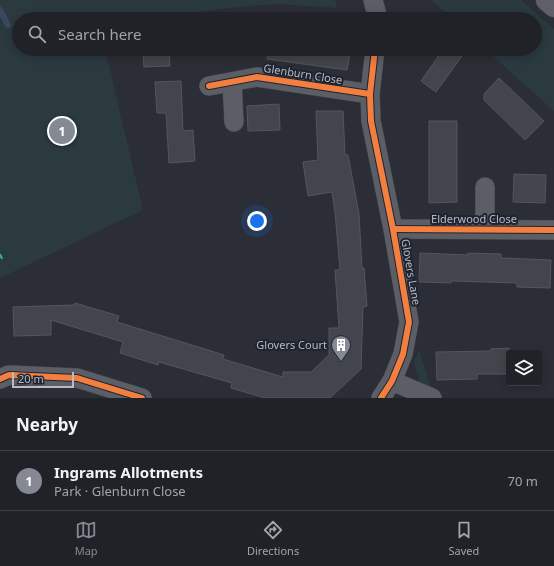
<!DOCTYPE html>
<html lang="en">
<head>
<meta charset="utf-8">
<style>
	:root { --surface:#202228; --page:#2d2f34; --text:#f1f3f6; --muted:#a2a4a8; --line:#3d3f45; --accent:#858994 }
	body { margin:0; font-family:"Noto Sans",sans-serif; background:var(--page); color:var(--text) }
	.controls { position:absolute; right:12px; bottom:12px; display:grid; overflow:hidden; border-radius:4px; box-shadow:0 2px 10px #0003 }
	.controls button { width:36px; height:36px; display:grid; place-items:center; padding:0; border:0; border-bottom:1px solid var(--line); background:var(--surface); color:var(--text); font:20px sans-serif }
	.scale { position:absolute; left:12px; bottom:10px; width:62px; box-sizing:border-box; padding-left:4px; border:2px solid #b6bac7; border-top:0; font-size:11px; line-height:14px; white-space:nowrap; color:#b6bac7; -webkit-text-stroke:3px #1f2431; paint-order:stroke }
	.you { position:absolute; left:257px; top:221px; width:14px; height:14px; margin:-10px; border:3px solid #fff; border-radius:50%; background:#1a73e8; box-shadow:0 0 0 6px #1a73e833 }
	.badge { display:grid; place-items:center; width:26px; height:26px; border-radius:50%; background:var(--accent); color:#fff; font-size:13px; font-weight:700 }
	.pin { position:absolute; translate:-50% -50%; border:2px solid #fff; box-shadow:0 1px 4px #0006 }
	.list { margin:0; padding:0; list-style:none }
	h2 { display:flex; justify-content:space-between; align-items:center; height:52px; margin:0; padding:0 16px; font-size:17px }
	h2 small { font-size:13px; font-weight:400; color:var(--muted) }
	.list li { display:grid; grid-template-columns:26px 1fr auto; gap:12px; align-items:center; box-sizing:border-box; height:60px; padding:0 16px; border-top:1px solid var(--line) }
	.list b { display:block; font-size:15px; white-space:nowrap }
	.list p { margin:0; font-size:13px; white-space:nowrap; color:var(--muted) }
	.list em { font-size:13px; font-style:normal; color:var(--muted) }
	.icon { flex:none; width:22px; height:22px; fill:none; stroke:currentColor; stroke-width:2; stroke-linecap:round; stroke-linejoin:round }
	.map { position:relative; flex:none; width:554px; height:398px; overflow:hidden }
	.search { position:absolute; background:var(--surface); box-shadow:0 2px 10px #0003; left:12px; right:12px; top:12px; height:44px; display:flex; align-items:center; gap:10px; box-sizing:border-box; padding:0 14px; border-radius:22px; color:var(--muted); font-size:15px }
	.sheet { height:112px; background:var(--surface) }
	nav { display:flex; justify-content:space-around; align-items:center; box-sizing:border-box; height:56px; border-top:1px solid var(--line); background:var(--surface); font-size:11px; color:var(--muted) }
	nav a { display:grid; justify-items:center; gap:2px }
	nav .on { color:var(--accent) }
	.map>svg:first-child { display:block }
	.green { fill:#2b3a3f }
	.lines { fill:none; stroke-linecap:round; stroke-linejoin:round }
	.stream { stroke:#3b475f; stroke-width:6 }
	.building { fill:#42454b; stroke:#53565e }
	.minor-casing { stroke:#474a4f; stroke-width:20 }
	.primary-casing { stroke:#494b53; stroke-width:23 }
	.minor { stroke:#5b5e65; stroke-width:19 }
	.primary { stroke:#5d6067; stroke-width:22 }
	.quiet { stroke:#33b770; stroke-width:5; stroke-dasharray:10 5; stroke-linecap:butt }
	.cycleway-casing { stroke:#1f2431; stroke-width:8 }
	.cycleway { stroke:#f27e40; stroke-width:6 }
	.labels { text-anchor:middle; stroke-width:4; stroke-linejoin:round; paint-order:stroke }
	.street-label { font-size:11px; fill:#b6bac7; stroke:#1f2431 }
	.poi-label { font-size:11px; fill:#b6bac7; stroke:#1f2431; text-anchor:end }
</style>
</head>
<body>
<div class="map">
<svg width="554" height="398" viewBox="0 0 554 398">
	<rect width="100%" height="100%" fill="#2b2e36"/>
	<!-- green -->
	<g class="green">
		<path d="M 0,0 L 335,0 L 337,8 L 279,4 L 247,6 L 137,19 L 19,19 L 19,49 L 105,49 L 143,210 L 0,278 Z"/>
		<path d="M 431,0 L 521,0 L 554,29 L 554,111 L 485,49 L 535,49 L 535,19 L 452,19 Z"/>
		<path d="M 419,350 L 431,388 L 419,381 L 414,362 Z"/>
	</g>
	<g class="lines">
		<!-- stream -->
		<path class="stream" d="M 0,10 L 8,25"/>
	</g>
	<!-- building -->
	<g class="building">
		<path d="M 143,49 L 169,49 L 170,66 L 144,67 Z"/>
		<path d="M 268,49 L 351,49 L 347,70 L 267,59 Z"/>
		<path d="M 430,49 L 467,49 L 436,92 L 421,81 L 438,57 Z"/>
		<path d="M 499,78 L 544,121 L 525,140 L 484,100 L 484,94 Z"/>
		<path d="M 181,81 L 183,131 L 193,130 L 195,161 L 169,163 L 166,113 L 157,113 L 155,82 Z"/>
		<path d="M 279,104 L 280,130 L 248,131 L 247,106 Z"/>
		<path d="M 316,111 L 343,111 L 345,155 L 348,155 L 359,214 L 362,268 L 364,268 L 367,306 L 363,307 L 361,369 L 330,398 L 265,398 L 231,388 L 232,383 L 159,362 L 158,365 L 120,353 L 123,342 L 51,320 L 51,335 L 14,336 L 13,307 L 74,305 L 75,303 L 119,316 L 117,322 L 224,355 L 223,359 L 283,377 L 283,372 L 311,372 L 329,355 L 329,328 L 339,328 L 335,270 L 340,270 L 335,212 L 332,192 L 308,196 L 303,162 L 318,160 Z"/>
		<path d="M 429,121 L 457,121 L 457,202 L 429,203 Z"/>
		<path d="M 514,174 L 546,175 L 545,203 L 513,202 Z"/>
		<path d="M 420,253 L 468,255 L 468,253 L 501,254 L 501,258 L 551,260 L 550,288 L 517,287 L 517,283 L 451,281 L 451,283 L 419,282 Z"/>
		<path d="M 509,348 L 509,374 L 477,374 L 477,379 L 437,380 L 436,352 L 491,351 L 491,349 Z"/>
	</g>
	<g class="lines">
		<!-- minor casing -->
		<g class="minor-casing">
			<g id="minor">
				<path d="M 373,0 L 378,19"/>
				<path d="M 375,49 L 370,94 L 371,121 L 393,229 L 409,322 L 403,354 L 392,381 L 381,398"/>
				<path d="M 232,82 L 234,122"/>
				<path d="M 209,86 L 257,77 L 370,94"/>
				<path d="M 485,187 L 485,229"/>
				<path d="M 393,229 L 554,230"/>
				<path d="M 0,379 L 9,375 L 77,378 L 142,398"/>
				<path d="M 392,381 L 432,398"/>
			</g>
		</g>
		<!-- primary casing -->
		<g class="primary-casing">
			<path id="primary" d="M 547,0 L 554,6"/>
		</g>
		<!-- minor -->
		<use href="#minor" class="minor"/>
		<!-- primary -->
		<use href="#primary" class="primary"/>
		<!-- quiet -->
		<path class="quiet" d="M 0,257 L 2,256"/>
		<!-- cycleway casing -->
		<g class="cycleway-casing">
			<g id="cycleway">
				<path d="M 375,49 L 370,94 L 371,121 L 393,229 L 409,322 L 403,354 L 392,381 L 381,398"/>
				<path d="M 209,86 L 257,77 L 370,94"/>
				<path d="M 393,229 L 554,230"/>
				<path d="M 0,379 L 9,375 L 77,378 L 142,398"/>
			</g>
		</g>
		<!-- cycleway -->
		<use href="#cycleway" class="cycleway"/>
	</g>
	<!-- icons -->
	<defs>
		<g id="building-pin" transform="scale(1)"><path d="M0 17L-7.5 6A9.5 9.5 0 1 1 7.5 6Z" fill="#858994" stroke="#1f2431"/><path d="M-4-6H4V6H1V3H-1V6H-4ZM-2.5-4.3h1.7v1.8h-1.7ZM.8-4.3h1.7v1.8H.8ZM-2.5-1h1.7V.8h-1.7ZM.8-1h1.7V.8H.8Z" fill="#fff"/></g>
	</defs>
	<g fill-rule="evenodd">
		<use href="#building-pin" x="341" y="345"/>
	</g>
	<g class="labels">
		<!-- street labels -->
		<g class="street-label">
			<text transform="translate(303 74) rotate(9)" y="4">Glenburn Close</text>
			<text x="474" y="223">Elderwood Close</text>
			<text transform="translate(411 272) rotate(80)" y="4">Glovers Lane</text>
		</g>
		<!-- poi labels -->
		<g class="poi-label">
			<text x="327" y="349">Glovers Court</text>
		</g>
	</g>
</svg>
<div class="controls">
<button><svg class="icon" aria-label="layers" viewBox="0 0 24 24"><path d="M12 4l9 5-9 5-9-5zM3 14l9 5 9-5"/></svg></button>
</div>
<div class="scale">20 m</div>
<div class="you"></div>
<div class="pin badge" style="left:62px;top:131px">1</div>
<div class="search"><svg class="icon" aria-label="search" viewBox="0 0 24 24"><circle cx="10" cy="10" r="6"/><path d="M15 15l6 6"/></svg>Search here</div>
</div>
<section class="sheet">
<h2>Nearby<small></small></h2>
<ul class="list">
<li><span class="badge">1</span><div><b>Ingrams Allotments</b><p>Park · Glenburn Close</p></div><em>70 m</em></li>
</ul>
</section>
<nav>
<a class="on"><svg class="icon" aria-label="map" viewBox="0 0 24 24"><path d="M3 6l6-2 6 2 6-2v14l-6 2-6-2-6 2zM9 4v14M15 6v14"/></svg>Map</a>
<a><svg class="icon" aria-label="directions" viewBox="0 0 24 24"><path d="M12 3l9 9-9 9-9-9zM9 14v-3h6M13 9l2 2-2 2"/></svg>Directions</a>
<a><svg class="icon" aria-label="saved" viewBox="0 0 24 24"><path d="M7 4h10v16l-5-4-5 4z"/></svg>Saved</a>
</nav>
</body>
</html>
